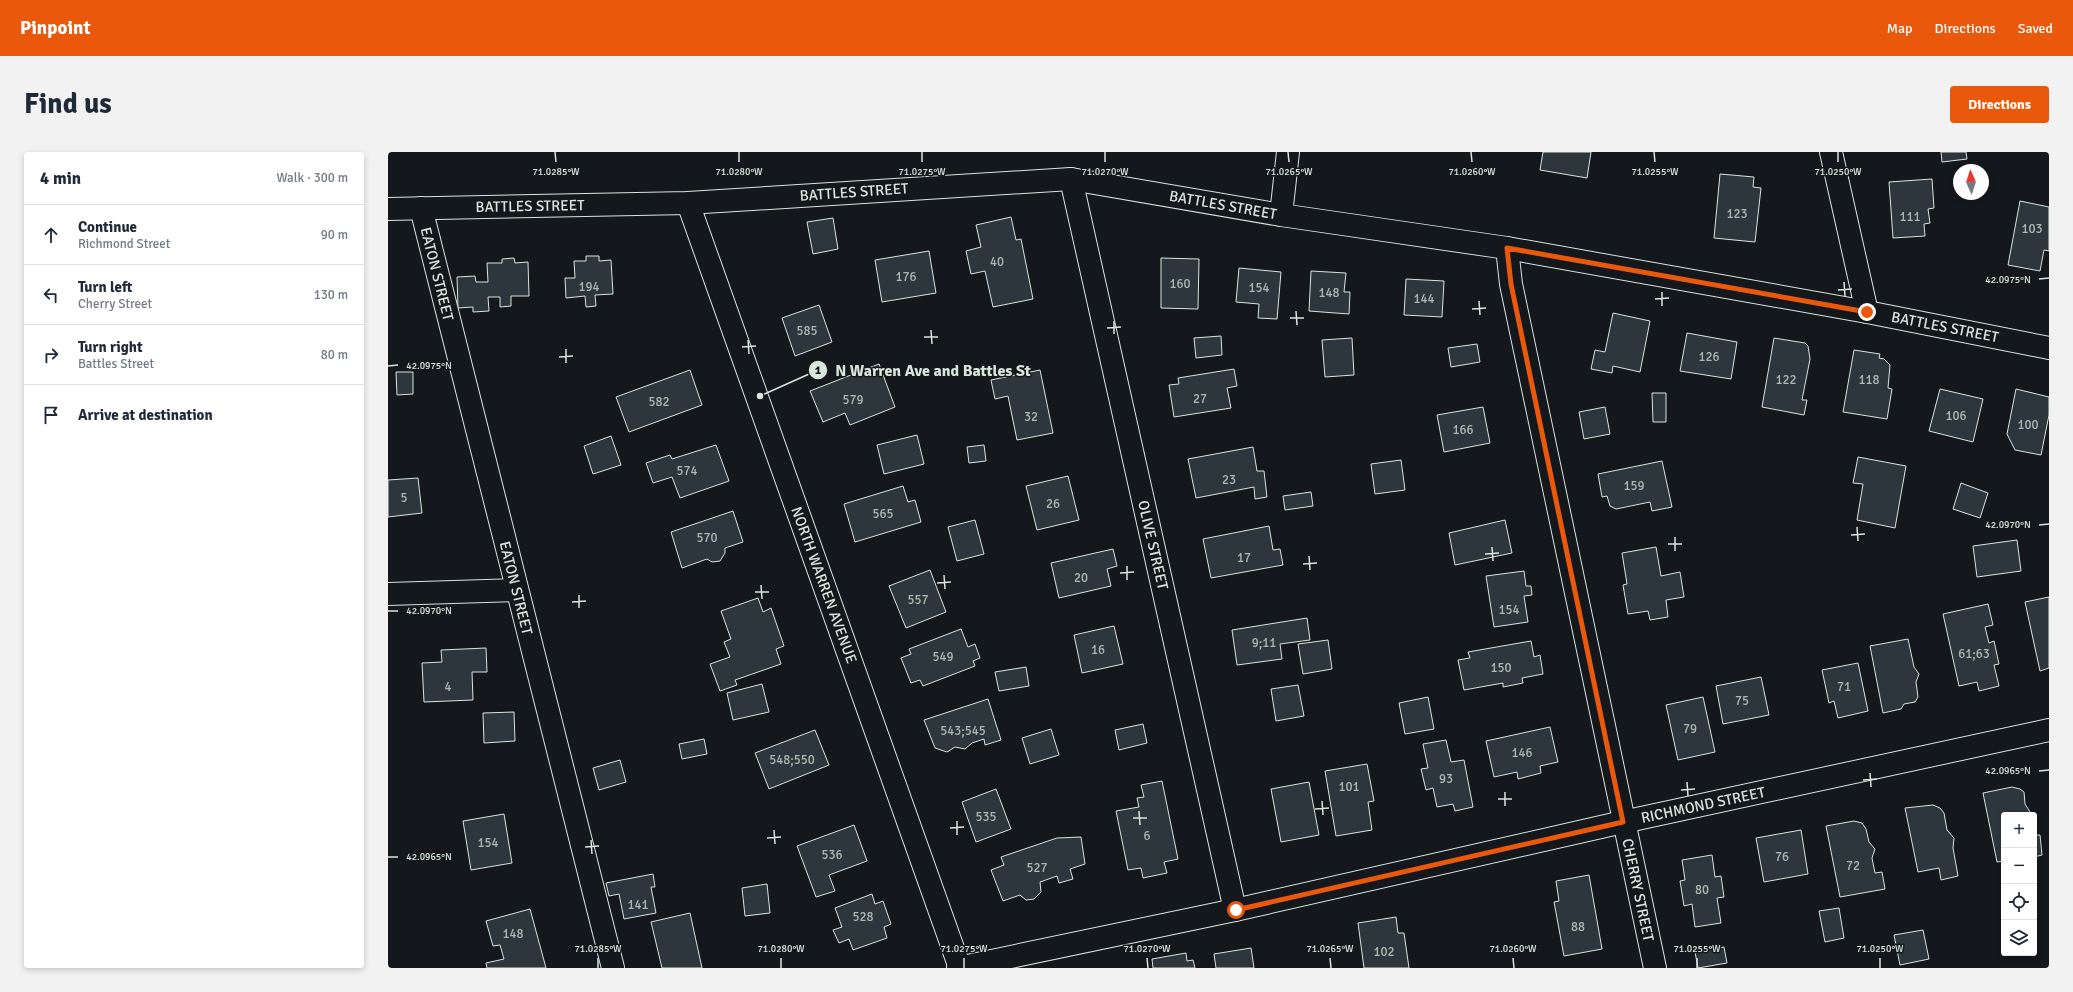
<!DOCTYPE html>
<html lang="en">
<head>
<meta charset="utf-8">
<style>
	:root { --surface:#fff; --page:#f2f2f3; --text:#1f2937; --muted:#747a83; --line:#e0e1e3; --accent:#ea580c }
	body { margin:0; font-family:Signika,sans-serif; background:var(--page); color:var(--text) }
	.controls { position:absolute; right:12px; bottom:12px; display:grid; overflow:hidden; border-radius:4px; box-shadow:0 2px 6px #0003 }
	.controls button { width:36px; height:36px; display:grid; place-items:center; padding:0; border:0; border-bottom:1px solid var(--line); background:var(--surface); color:var(--text); font:20px sans-serif }
	.compass { position:absolute; left:1565px; top:12px; width:36px; height:36px; border-radius:50%; background:var(--surface); box-shadow:0 2px 6px #0003; rotate:357deg }
	.stop { position:absolute; width:12px; height:12px; margin:-9px; border:3px solid #ea580c; border-radius:50%; background:#fff }
	.stop.end { background:#ea580c; border-color:#fff; box-shadow:0 1px 4px #0008 }
	.list { margin:0; padding:0; list-style:none }
	h2 { display:flex; justify-content:space-between; align-items:center; height:52px; margin:0; padding:0 16px; font-size:17px }
	h2 small { font-size:13px; font-weight:400; color:var(--muted) }
	.list li { display:grid; grid-template-columns:26px 1fr auto; gap:12px; align-items:center; box-sizing:border-box; height:60px; padding:0 16px; border-top:1px solid var(--line) }
	.list b { display:block; font-size:15px; white-space:nowrap }
	.list p { margin:0; font-size:13px; white-space:nowrap; color:var(--muted) }
	.list em { font-size:13px; font-style:normal; color:var(--muted) }
	.icon { flex:none; width:22px; height:22px; fill:none; stroke:currentColor; stroke-width:2; stroke-linecap:round; stroke-linejoin:round }
	.map { position:relative; flex:none; width:1661px; height:816px; overflow:hidden; border-radius:4px }
	header { display:flex; align-items:center; gap:24px; box-sizing:border-box; height:56px; padding:0 20px; background:var(--accent); color:#fff }
	header strong { font-size:19px }
	nav { display:flex; gap:22px; margin-inline-start:auto; font-size:14px }
	.intro { display:flex; align-items:center; justify-content:space-between; box-sizing:border-box; height:96px; padding:0 24px }
	h1 { margin:0; font-size:28px }
	.button { padding:10px 18px; border-radius:4px; background:var(--accent); color:#fff; font-size:14px; font-weight:700 }
	main { display:flex; gap:24px; padding:0 24px }
	aside { flex:1; background:var(--surface); border-radius:4px; box-shadow:0 2px 6px #0003 }
	.map>svg:first-child { display:block }
	.building { fill:#2c363c; stroke:#d8e6dc }
	.lines { fill:none; stroke-linecap:round; stroke-linejoin:round }
	.minor-casing { stroke:#d8e6dc; stroke-width:24 }
	.minor { stroke:#14181c; stroke-width:22 }
	.route { stroke:#ea580c; stroke-width:5 }
	.ticks { fill:none; stroke:#d8e6dc; stroke-width:1.5 }
	.labels { text-anchor:middle; stroke-width:3; stroke-linejoin:round; paint-order:stroke }
	.number-label { font-size:13px; fill:#adbab4 }
	.street-label { font-size:15px; fill:#d8e6dc; stroke:#14181c }
	.ticks-label { font-size:10px; text-anchor:middle; fill:#d8e6dc; stroke:#14181c; stroke-width:3; stroke-linejoin:round; paint-order:stroke }
	.leader { fill:none; stroke:#d8e6dc; stroke-width:1.5 }
	.callout-dot { fill:#d8e6dc; stroke:#14181c; stroke-width:1.5 }
	.mark-label { font-size:12px; text-anchor:middle; font-weight:bold; fill:#111 }
	.callout-label { font-size:16px; text-anchor:middle; font-weight:bold; fill:#d8e6dc; stroke:#14181c; stroke-width:3; stroke-linejoin:round; paint-order:stroke }
</style>
</head>
<body>
<header>
<strong>Pinpoint</strong>
<nav><a>Map</a><a>Directions</a><a>Saved</a></nav>
</header>
<div class="intro"><h1>Find us</h1><a class="button">Directions</a></div>
<main>
<aside>
<h2>4 min<small>Walk · 300 m</small></h2>
<ul class="list">
<li><svg class="icon" aria-label="ahead" viewBox="0 0 24 24"><path d="M12 20V5M6 11l6-6 6 6"/></svg><div><b>Continue</b><p>Richmond Street</p></div><em>90 m</em></li>
<li><svg class="icon" aria-label="left" viewBox="0 0 24 24"><path d="M17 20v-9H6M10 6l-5 5 5 5"/></svg><div><b>Turn left</b><p>Cherry Street</p></div><em>130 m</em></li>
<li><svg class="icon" aria-label="right" viewBox="0 0 24 24"><path d="M7 20v-9h11M14 6l5 5-5 5"/></svg><div><b>Turn right</b><p>Battles Street</p></div><em>80 m</em></li>
<li><svg class="icon" aria-label="arrive" viewBox="0 0 24 24"><path d="M6 21V4h12l-3 4 3 4H6"/></svg><div><b>Arrive at destination</b></div></li>
</ul>
</aside>
<div class="map">
<svg width="1661" height="816" viewBox="0 0 1661 816">
	<rect width="100%" height="100%" fill="#14181c"/>
	<!-- building -->
	<g class="building">
		<path d="M 1155,0 L 1203,0 L 1199,26 L 1152,18 Z"/>
		<path d="M 1553,0 L 1578,0 L 1579,7 L 1554,10 Z"/>
		<path d="M 1332,22 L 1366,25 L 1365,35 L 1373,36 L 1367,90 L 1326,86 Z"/>
		<path d="M 1544,27 L 1546,56 L 1540,57 L 1542,71 L 1536,72 L 1537,84 L 1505,86 L 1501,30 Z"/>
		<path d="M 1632,49 L 1661,55 L 1661,99 L 1656,98 L 1652,119 L 1620,113 Z"/>
		<path d="M 623,65 L 628,88 L 633,87 L 645,147 L 605,155 L 597,119 L 583,122 L 578,99 L 593,95 L 588,73 Z"/>
		<path d="M 445,66 L 450,97 L 425,102 L 419,70 Z"/>
		<path d="M 541,99 L 548,141 L 494,150 L 487,108 Z"/>
		<path d="M 198,104 L 211,104 L 211,109 L 223,108 L 225,142 L 207,143 L 208,154 L 198,155 L 197,144 L 178,146 L 177,126 L 187,126 L 186,109 L 198,109 Z"/>
		<path d="M 126,106 L 127,111 L 140,110 L 141,144 L 123,144 L 123,154 L 112,155 L 112,145 L 100,145 L 101,159 L 85,160 L 85,155 L 70,156 L 69,125 L 87,124 L 88,130 L 100,130 L 99,111 L 114,111 L 114,107 Z"/>
		<path d="M 773,106 L 811,107 L 810,157 L 773,156 Z"/>
		<path d="M 851,116 L 893,120 L 889,167 L 870,166 L 871,152 L 848,150 Z"/>
		<path d="M 923,119 L 958,121 L 956,140 L 962,140 L 961,162 L 921,159 Z"/>
		<path d="M 1018,127 L 1056,129 L 1054,165 L 1016,163 Z"/>
		<path d="M 431,153 L 444,190 L 407,204 L 394,166 Z"/>
		<path d="M 1225,161 L 1262,169 L 1252,220 L 1225,214 L 1224,221 L 1203,217 L 1207,198 L 1217,200 Z"/>
		<path d="M 1299,181 L 1349,190 L 1343,227 L 1292,219 Z"/>
		<path d="M 833,184 L 834,203 L 808,206 L 806,186 Z"/>
		<path d="M 964,186 L 966,223 L 937,225 L 934,188 Z"/>
		<path d="M 1386,186 L 1417,191 L 1420,194 L 1422,207 L 1414,248 L 1419,248 L 1416,263 L 1374,255 Z"/>
		<path d="M 1089,192 L 1092,210 L 1063,215 L 1060,196 Z"/>
		<path d="M 1466,198 L 1492,202 L 1491,206 L 1496,207 L 1502,213 L 1500,236 L 1504,237 L 1499,267 L 1455,260 Z"/>
		<path d="M 491,212 L 507,255 L 462,273 L 457,261 L 435,270 L 422,239 Z"/>
		<path d="M 846,217 L 849,234 L 839,236 L 843,256 L 786,265 L 781,233 L 791,232 L 790,226 Z"/>
		<path d="M 302,218 L 314,253 L 241,280 L 228,245 Z"/>
		<path d="M 652,218 L 665,281 L 629,288 L 620,244 L 607,247 L 603,228 Z"/>
		<path d="M 8,220 L 25,220 L 25,242 L 9,243 Z"/>
		<path d="M 1552,237 L 1595,247 L 1585,290 L 1541,279 Z"/>
		<path d="M 1628,237 L 1661,245 L 1661,263 L 1653,303 L 1627,298 L 1619,282 Z"/>
		<path d="M 1264,241 L 1278,241 L 1278,270 L 1265,270 Z"/>
		<path d="M 1095,255 L 1102,291 L 1056,300 L 1049,263 Z"/>
		<path d="M 1217,255 L 1222,282 L 1196,287 L 1191,260 Z"/>
		<path d="M 529,283 L 536,312 L 496,322 L 489,293 Z"/>
		<path d="M 223,284 L 233,313 L 205,322 L 196,294 Z"/>
		<path d="M 328,293 L 341,329 L 292,346 L 284,325 L 265,331 L 258,311 L 282,303 L 284,307 Z"/>
		<path d="M 596,293 L 598,309 L 581,311 L 579,295 Z"/>
		<path d="M 865,295 L 869,319 L 876,319 L 879,345 L 867,347 L 866,335 L 808,346 L 800,307 Z"/>
		<path d="M 1470,305 L 1518,314 L 1507,376 L 1469,368 L 1475,332 L 1465,331 Z"/>
		<path d="M 1013,308 L 1017,338 L 987,342 L 983,312 Z"/>
		<path d="M 1274,309 L 1284,355 L 1264,359 L 1262,350 L 1228,357 L 1222,354 L 1219,344 L 1214,345 L 1210,322 Z"/>
		<path d="M 680,324 L 691,368 L 649,378 L 638,334 Z"/>
		<path d="M 30,326 L 34,361 L 0,365 L 0,328 Z"/>
		<path d="M 1573,331 L 1600,341 L 1592,366 L 1565,357 Z"/>
		<path d="M 515,334 L 520,350 L 527,348 L 533,370 L 467,390 L 456,352 Z"/>
		<path d="M 923,340 L 925,354 L 897,358 L 895,344 Z"/>
		<path d="M 345,359 L 355,390 L 337,396 L 337,401 L 332,409 L 324,410 L 319,407 L 294,416 L 283,380 Z"/>
		<path d="M 587,368 L 596,402 L 569,409 L 560,375 Z"/>
		<path d="M 1117,368 L 1124,401 L 1067,413 L 1061,381 Z"/>
		<path d="M 881,374 L 885,398 L 892,397 L 895,413 L 823,426 L 815,387 Z"/>
		<path d="M 1629,388 L 1633,419 L 1589,425 L 1585,394 Z"/>
		<path d="M 1268,395 L 1273,424 L 1292,420 L 1296,445 L 1278,448 L 1280,465 L 1262,468 L 1260,459 L 1240,462 L 1235,433 L 1239,432 L 1234,401 Z"/>
		<path d="M 725,397 L 729,414 L 719,417 L 723,434 L 671,446 L 663,411 Z"/>
		<path d="M 542,418 L 558,460 L 518,476 L 501,434 Z"/>
		<path d="M 1136,419 L 1138,434 L 1143,434 L 1144,443 L 1136,444 L 1140,470 L 1106,475 L 1098,424 Z"/>
		<path d="M 1661,445 L 1661,516 L 1652,519 L 1637,450 Z"/>
		<path d="M 370,446 L 375,460 L 383,456 L 396,494 L 388,497 L 393,512 L 347,528 L 349,533 L 332,539 L 322,512 L 342,505 L 336,490 L 343,487 L 333,459 Z"/>
		<path d="M 1600,452 L 1605,473 L 1597,475 L 1601,491 L 1606,489 L 1611,512 L 1606,513 L 1611,534 L 1591,539 L 1589,530 L 1571,534 L 1555,462 Z"/>
		<path d="M 919,466 L 922,488 L 892,492 L 894,507 L 849,513 L 844,478 Z"/>
		<path d="M 726,474 L 735,512 L 694,521 L 686,483 Z"/>
		<path d="M 573,477 L 580,495 L 587,492 L 592,506 L 585,509 L 587,514 L 535,534 L 532,528 L 523,531 L 513,506 L 523,502 L 521,497 Z"/>
		<path d="M 1520,487 L 1526,515 L 1531,522 L 1528,530 L 1530,545 L 1527,550 L 1516,552 L 1513,557 L 1495,561 L 1482,494 Z"/>
		<path d="M 940,488 L 944,517 L 915,522 L 910,492 Z"/>
		<path d="M 1143,489 L 1146,505 L 1152,503 L 1155,522 L 1134,526 L 1135,531 L 1115,535 L 1115,531 L 1076,538 L 1070,508 L 1082,506 L 1080,500 Z"/>
		<path d="M 98,496 L 99,520 L 84,520 L 85,548 L 36,550 L 34,511 L 54,510 L 53,498 Z"/>
		<path d="M 1470,511 L 1480,559 L 1450,566 L 1446,549 L 1441,551 L 1434,518 Z"/>
		<path d="M 638,515 L 641,534 L 611,539 L 607,520 Z"/>
		<path d="M 1373,525 L 1381,563 L 1335,572 L 1328,534 Z"/>
		<path d="M 374,532 L 381,560 L 345,568 L 339,541 Z"/>
		<path d="M 910,533 L 916,564 L 888,569 L 883,537 Z"/>
		<path d="M 1040,545 L 1046,577 L 1017,582 L 1011,551 Z"/>
		<path d="M 1315,545 L 1327,600 L 1290,608 L 1278,553 Z"/>
		<path d="M 600,547 L 613,588 L 597,593 L 596,587 L 584,591 L 577,597 L 567,595 L 559,600 L 547,596 L 536,568 Z"/>
		<path d="M 126,560 L 127,589 L 96,591 L 95,561 Z"/>
		<path d="M 755,572 L 759,591 L 731,598 L 727,578 Z"/>
		<path d="M 1162,575 L 1170,610 L 1152,614 L 1153,621 L 1130,627 L 1129,620 L 1106,625 L 1098,589 Z"/>
		<path d="M 663,577 L 671,603 L 642,612 L 634,586 Z"/>
		<path d="M 427,578 L 441,613 L 381,637 L 367,601 Z"/>
		<path d="M 316,587 L 319,602 L 294,607 L 291,592 Z"/>
		<path d="M 1058,588 L 1063,610 L 1076,608 L 1085,655 L 1067,659 L 1065,652 L 1049,655 L 1045,636 L 1038,638 L 1033,617 L 1040,616 L 1035,592 Z"/>
		<path d="M 232,608 L 238,630 L 211,638 L 205,616 Z"/>
		<path d="M 979,612 L 986,649 L 980,650 L 984,678 L 948,684 L 937,619 Z"/>
		<path d="M 774,629 L 790,707 L 776,710 L 779,721 L 755,726 L 753,716 L 740,718 L 728,659 L 751,655 L 749,646 L 756,645 L 753,633 Z"/>
		<path d="M 921,630 L 931,683 L 893,690 L 883,637 Z"/>
		<path d="M 1624,635 L 1632,637 L 1636,640 L 1637,652 L 1644,663 L 1616,663 L 1616,709 L 1609,710 L 1595,641 Z"/>
		<path d="M 608,637 L 623,677 L 588,690 L 574,650 Z"/>
		<path d="M 1545,653 L 1552,656 L 1556,661 L 1559,678 L 1566,686 L 1565,696 L 1570,724 L 1553,728 L 1551,716 L 1530,720 L 1517,656 Z"/>
		<path d="M 116,662 L 124,711 L 83,718 L 75,669 Z"/>
		<path d="M 1466,669 L 1474,671 L 1478,677 L 1481,690 L 1487,697 L 1484,706 L 1487,721 L 1494,720 L 1497,737 L 1452,745 L 1438,674 Z"/>
		<path d="M 466,673 L 479,709 L 441,723 L 447,739 L 428,745 L 409,694 Z"/>
		<path d="M 1413,678 L 1420,722 L 1376,730 L 1368,686 Z"/>
		<path d="M 1646,683 L 1652,683 L 1654,703 L 1646,705 Z"/>
		<path d="M 693,685 L 697,712 L 682,717 L 685,727 L 671,731 L 669,724 L 652,730 L 653,740 L 646,747 L 638,748 L 632,743 L 615,749 L 603,718 L 616,713 L 613,705 L 669,686 Z"/>
		<path d="M 1324,703 L 1327,725 L 1333,724 L 1336,745 L 1329,746 L 1333,771 L 1307,775 L 1304,752 L 1296,754 L 1292,729 L 1297,728 L 1294,708 Z"/>
		<path d="M 265,722 L 267,735 L 263,735 L 268,761 L 236,767 L 231,742 L 221,744 L 218,731 Z"/>
		<path d="M 1201,723 L 1214,797 L 1176,804 L 1166,750 L 1171,749 L 1168,729 Z"/>
		<path d="M 379,732 L 382,761 L 357,764 L 354,736 Z"/>
		<path d="M 484,742 L 487,752 L 495,749 L 503,772 L 496,775 L 499,786 L 465,798 L 461,787 L 451,791 L 445,778 L 454,775 L 447,756 Z"/>
		<path d="M 1451,756 L 1456,786 L 1437,790 L 1431,759 Z"/>
		<path d="M 142,757 L 158,816 L 99,816 L 98,811 L 116,807 L 112,793 L 105,794 L 98,769 Z"/>
		<path d="M 302,761 L 314,816 L 274,816 L 263,770 Z"/>
		<path d="M 1008,765 L 1010,781 L 1016,781 L 1021,816 L 976,816 L 970,771 Z"/>
		<path d="M 1535,778 L 1541,807 L 1512,813 L 1506,783 Z"/>
		<path d="M 1336,795 L 1339,811 L 1310,816 L 1307,800 Z"/>
		<path d="M 863,796 L 866,816 L 828,816 L 826,802 Z"/>
		<path d="M 798,801 L 799,809 L 805,808 L 807,816 L 765,816 L 764,807 Z"/>
	</g>
	<g class="lines">
		<!-- minor casing -->
		<g class="minor-casing">
			<g id="minor">
				<path d="M 1443,0 L 1479,160"/>
				<path d="M 683,27 L 847,758"/>
				<path d="M 300,51 L 572,816"/>
				<path d="M 33,56 L 225,816"/>
				<path d="M 0,57 L 300,51 L 683,27 L 893,63 L 1119,96 L 1479,160 L 1661,196"/>
				<path d="M 893,63 L 900,0"/>
				<path d="M 1119,96 L 1123,132 L 1267,816"/>
				<path d="M 0,442 L 128,438"/>
				<path d="M 570,816 L 847,758 L 1235,670 L 1661,578"/>
			</g>
		</g>
		<!-- minor -->
		<use href="#minor" class="minor"/>
	</g>
	<g class="lines">
		<!-- route -->
		<path class="route" d="M 848,758 L 1235,670 L 1123,132 L 1119,96 L 1479,160"/>
	</g>
	<!-- ticks -->
	<path class="ticks" d="M 167,0 L 168,10M 351,0 L 351,10M 534,0 L 534,10M 717,0 L 717,10M 900,0 L 901,10M 1083,0 L 1084,10M 1266,0 L 1267,10M 1450,0 L 1450,10M 1651,127 L 1661,126M 1456,130 L 1457,144M 1450,138 L 1464,137M 1274,140 L 1274,154M 1267,147 L 1281,146M 1091,149 L 1092,163M 1084,157 L 1098,156M 908,159 L 909,173M 902,166 L 916,166M 726,169 L 726,182M 719,176 L 733,175M 543,178 L 544,192M 536,185 L 550,185M 360,188 L 361,202M 354,195 L 368,194M 178,197 L 178,211M 171,205 L 185,204M 0,214 L 10,213M 1651,373 L 1661,372M 1469,375 L 1470,389M 1463,383 L 1477,382M 1287,385 L 1287,399M 1280,392 L 1294,392M 1104,395 L 1105,409M 1097,402 L 1111,401M 921,404 L 922,418M 915,412 L 929,411M 739,414 L 739,428M 732,421 L 746,420M 556,423 L 557,437M 549,431 L 563,430M 373,433 L 374,447M 367,440 L 381,440M 191,443 L 191,456M 184,450 L 198,449M 0,459 L 10,459M 1651,619 L 1661,618M 1482,621 L 1483,635M 1475,628 L 1489,627M 1299,630 L 1300,644M 1293,638 L 1307,637M 1117,640 L 1117,654M 1110,647 L 1124,647M 934,649 L 935,663M 927,657 L 941,656M 751,659 L 752,673M 745,666 L 759,666M 569,669 L 569,683M 562,676 L 576,675M 386,678 L 387,692M 379,686 L 393,685M 203,688 L 204,702M 197,695 L 211,694M 0,705 L 10,705M 210,806 L 210,816M 393,806 L 393,816M 576,806 L 576,816M 759,806 L 760,816M 942,806 L 943,816M 1125,806 L 1126,816M 1309,806 L 1309,816M 1492,806 L 1492,816"/>
	<g class="labels">
		<!-- number labels -->
		<g class="number-label">
			<text x="1349" y="66">123</text>
			<text x="1522" y="69">111</text>
			<text x="1644" y="81">103</text>
			<text x="609" y="114">40</text>
			<text x="518" y="129">176</text>
			<text x="792" y="136">160</text>
			<text x="201" y="139">194</text>
			<text x="871" y="140">154</text>
			<text x="941" y="145">148</text>
			<text x="1036" y="151">144</text>
			<text x="419" y="183">585</text>
			<text x="1321" y="209">126</text>
			<text x="1398" y="232">122</text>
			<text x="1481" y="232">118</text>
			<text x="812" y="251">27</text>
			<text x="465" y="252">579</text>
			<text x="271" y="254">582</text>
			<text x="1568" y="268">106</text>
			<text x="643" y="269">32</text>
			<text x="1640" y="277">100</text>
			<text x="1075" y="282">166</text>
			<text x="299" y="323">574</text>
			<text x="841" y="332">23</text>
			<text x="1246" y="338">159</text>
			<text x="16" y="350">5</text>
			<text x="665" y="356">26</text>
			<text x="495" y="366">565</text>
			<text x="319" y="390">570</text>
			<text x="856" y="410">17</text>
			<text x="693" y="430">20</text>
			<text x="530" y="452">557</text>
			<text x="1121" y="462">154</text>
			<text x="876" y="495">9;11</text>
			<text x="710" y="502">16</text>
			<text x="1586" y="506">61;63</text>
			<text x="555" y="509">549</text>
			<text x="1113" y="520">150</text>
			<text x="60" y="539">4</text>
			<text x="1456" y="539">71</text>
			<text x="1354" y="553">75</text>
			<text x="1302" y="581">79</text>
			<text x="575" y="583">543;545</text>
			<text x="1134" y="605">146</text>
			<text x="404" y="612">548;550</text>
			<text x="1058" y="631">93</text>
			<text x="961" y="639">101</text>
			<text x="598" y="669">535</text>
			<text x="759" y="688">6</text>
			<text x="100" y="695">154</text>
			<text x="444" y="707">536</text>
			<text x="1394" y="709">76</text>
			<text x="1465" y="718">72</text>
			<text x="649" y="720">527</text>
			<text x="1314" y="742">80</text>
			<text x="250" y="757">141</text>
			<text x="475" y="769">528</text>
			<text x="1190" y="779">88</text>
			<text x="125" y="786">148</text>
			<text x="996" y="804">102</text>
		</g>
		<!-- street labels -->
		<g class="street-label">
			<text transform="translate(466 40) rotate(-4)" y="5">BATTLES STREET</text>
			<text transform="translate(835 53) rotate(10)" y="5">BATTLES STREET</text>
			<text transform="translate(142 54) rotate(-1)" y="5">BATTLES STREET</text>
			<text transform="translate(49 122) rotate(76)" y="5">EATON STREET</text>
			<text transform="translate(1557 175) rotate(11)" y="5">BATTLES STREET</text>
			<text transform="translate(765 393) rotate(77)" y="5">OLIVE STREET</text>
			<text transform="translate(436 433) rotate(70)" y="5">NORTH WARREN AVENUE</text>
			<text transform="translate(128 436) rotate(76)" y="5">EATON STREET</text>
			<text transform="translate(1315 653) rotate(-12)" y="5">RICHMOND STREET</text>
			<text transform="translate(1250 738) rotate(78)" y="5">CHERRY STREET</text>
		</g>
	</g>
	<g class="ticks-label">
		<text x="168" y="23">71.0285°W</text>
		<text x="351" y="23">71.0280°W</text>
		<text x="534" y="23">71.0275°W</text>
		<text x="717" y="23">71.0270°W</text>
		<text x="901" y="23">71.0265°W</text>
		<text x="1084" y="23">71.0260°W</text>
		<text x="1267" y="23">71.0255°W</text>
		<text x="1450" y="23">71.0250°W</text>
		<text x="1620" y="131">42.0975°N</text>
		<text x="41" y="217">42.0975°N</text>
		<text x="1620" y="376">42.0970°N</text>
		<text x="41" y="462">42.0970°N</text>
		<text x="1620" y="622">42.0965°N</text>
		<text x="41" y="708">42.0965°N</text>
		<text x="210" y="800">71.0285°W</text>
		<text x="393" y="800">71.0280°W</text>
		<text x="576" y="800">71.0275°W</text>
		<text x="759" y="800">71.0270°W</text>
		<text x="942" y="800">71.0265°W</text>
		<text x="1125" y="800">71.0260°W</text>
		<text x="1309" y="800">71.0255°W</text>
		<text x="1492" y="800">71.0250°W</text>
	</g>
	<!-- callouts -->
	<path class="leader" d="M372 244L430 218"/>
	<g class="callout-dot">
		<circle cx="372" cy="244" r="4"/>
		<circle cx="430" cy="218" r="10"/>
	</g>
	<g class="mark-label">
		<text x="430" y="222">1</text>
	</g>
	<g class="callout-label">
		<text x="545" y="224">N Warren Ave and Battles St</text>
	</g>
</svg>
<div class="controls">
<button>+</button>
<button>−</button>
<button><svg class="icon" aria-label="locate" viewBox="0 0 24 24"><circle cx="12" cy="12" r="6"/><path d="M12 2v4M12 18v4M2 12h4M18 12h4"/></svg></button>
<button><svg class="icon" aria-label="layers" viewBox="0 0 24 24"><path d="M12 4l9 5-9 5-9-5zM3 14l9 5 9-5"/></svg></button>
</div>
<svg class="compass" viewBox="-18 -18 36 36"><path d="M0-13l5 13h-10z" fill="#e53935"/><path d="M0 13l5-13h-10z" fill="#747a83"/></svg>
<div class="stop" style="left:848px;top:758px"></div>
<div class="stop end" style="left:1479px;top:160px"></div>
</div>
</main>
</body>
</html>
